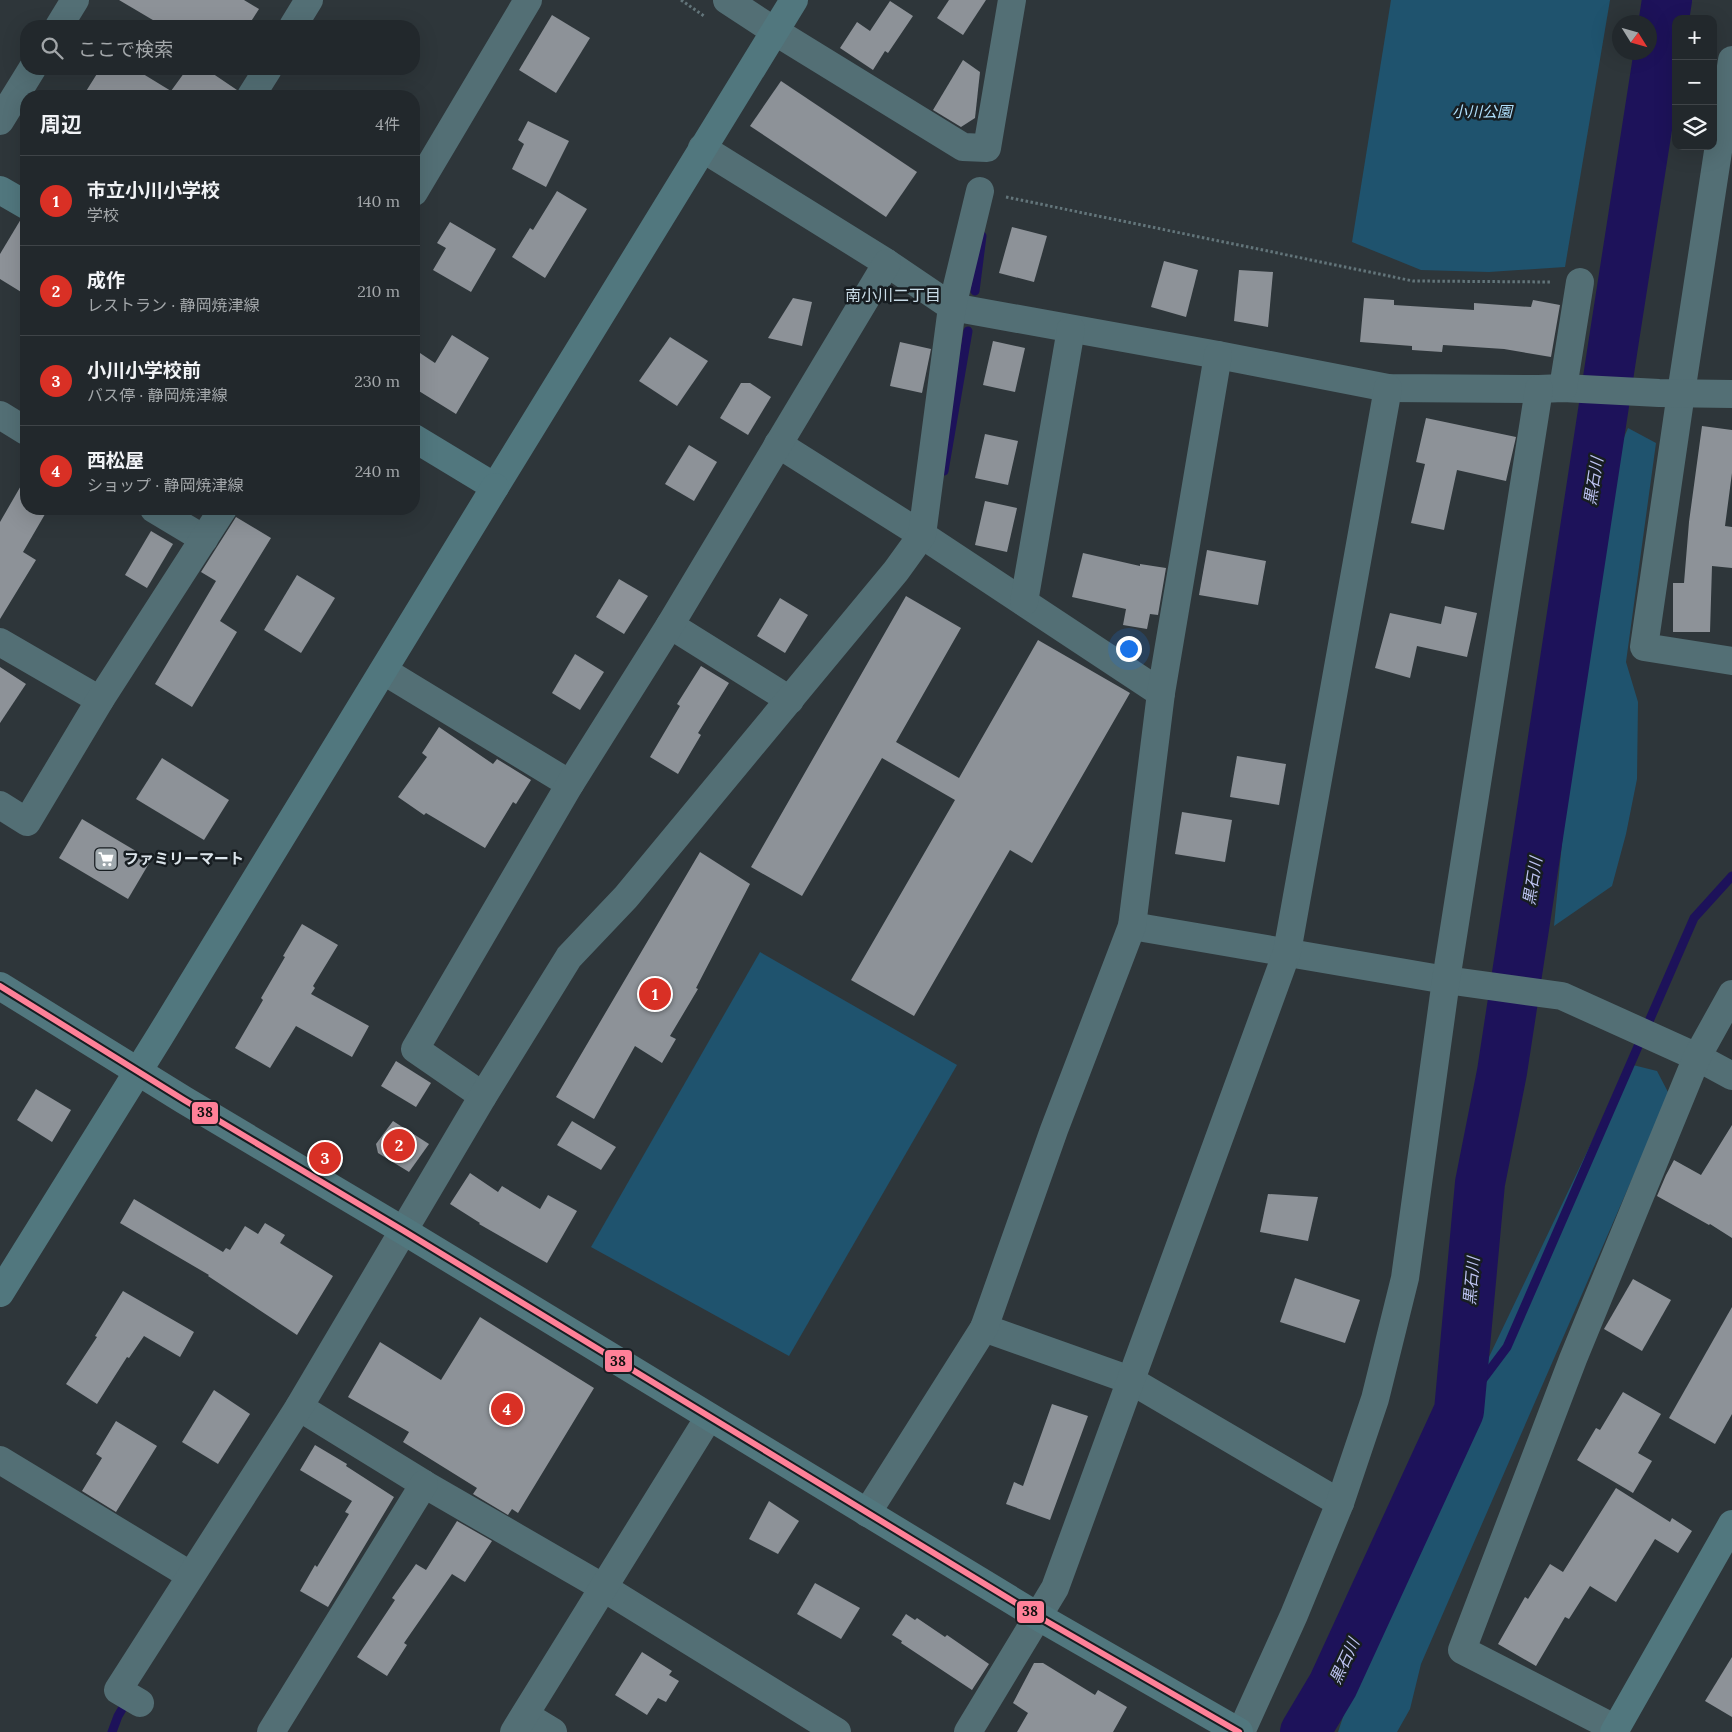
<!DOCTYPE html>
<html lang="ja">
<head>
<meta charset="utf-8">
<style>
	:root { --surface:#22282c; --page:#2e3438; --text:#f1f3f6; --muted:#a2a6a9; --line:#3f4448; --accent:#d93025 }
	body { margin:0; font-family:Lora,"Noto Sans JP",serif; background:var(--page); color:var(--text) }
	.controls { position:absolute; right:15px; top:15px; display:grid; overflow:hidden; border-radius:10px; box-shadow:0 5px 20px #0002 }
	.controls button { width:45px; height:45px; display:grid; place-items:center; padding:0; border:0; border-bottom:1px solid var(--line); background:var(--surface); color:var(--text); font:25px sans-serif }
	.compass { position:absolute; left:1612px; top:15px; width:45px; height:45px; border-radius:50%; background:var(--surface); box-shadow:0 5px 20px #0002; rotate:127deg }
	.you { position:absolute; left:1128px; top:648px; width:18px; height:18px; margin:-12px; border:4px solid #fff; border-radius:50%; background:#1a73e8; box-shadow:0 0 0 8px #1a73e833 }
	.badge { display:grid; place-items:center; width:32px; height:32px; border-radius:50%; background:var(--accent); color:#fff; font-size:16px; font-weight:700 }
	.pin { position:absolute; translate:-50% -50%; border:2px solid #fff; box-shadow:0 1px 5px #0006 }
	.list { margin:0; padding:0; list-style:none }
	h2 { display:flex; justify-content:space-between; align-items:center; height:65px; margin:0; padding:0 20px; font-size:21px }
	h2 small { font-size:16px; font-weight:400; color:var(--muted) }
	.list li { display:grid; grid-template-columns:32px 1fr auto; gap:15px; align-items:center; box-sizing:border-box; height:90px; padding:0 20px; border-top:1px solid var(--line) }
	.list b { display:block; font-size:19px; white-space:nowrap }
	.list p { margin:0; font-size:16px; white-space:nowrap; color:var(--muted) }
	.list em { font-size:16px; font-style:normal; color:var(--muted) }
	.icon { flex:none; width:28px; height:28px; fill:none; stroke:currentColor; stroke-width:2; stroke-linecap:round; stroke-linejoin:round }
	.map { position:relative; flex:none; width:1732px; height:1732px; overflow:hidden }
	.search { position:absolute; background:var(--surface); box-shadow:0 5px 20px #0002; left:20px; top:20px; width:400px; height:55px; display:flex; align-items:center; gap:12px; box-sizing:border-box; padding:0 18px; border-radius:20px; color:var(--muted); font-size:19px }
	.panel { position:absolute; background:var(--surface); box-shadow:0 5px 20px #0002; left:20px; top:90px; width:400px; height:425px; border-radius:20px }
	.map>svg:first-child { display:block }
	.green { fill:#1f536e }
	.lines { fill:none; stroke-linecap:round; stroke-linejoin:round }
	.stream { stroke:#1d125a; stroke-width:9 }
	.river { stroke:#1d125a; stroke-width:50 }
	.building { fill:#8d9298 }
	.path { stroke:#63757a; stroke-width:3; stroke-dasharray:2.5 2.5; stroke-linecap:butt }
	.street { stroke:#536f75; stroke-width:28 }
	.secondary { stroke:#51777e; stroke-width:28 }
	.bus-1-casing { stroke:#171d21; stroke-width:10 }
	.bus-1 { stroke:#ff8098; stroke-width:6 }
	.labels { text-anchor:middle; stroke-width:5; stroke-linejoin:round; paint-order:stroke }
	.park-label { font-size:15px; font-style:italic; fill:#b0e0fd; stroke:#171d21 }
	.poi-label { font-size:15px; font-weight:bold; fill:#dce5eb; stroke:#171d21; text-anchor:start }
	.neighbourhood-label { font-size:16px; fill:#c8dbe6; stroke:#171d21 }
	.water-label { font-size:16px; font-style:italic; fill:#bec4f2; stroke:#171d21 }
	.line-badge { stroke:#171d21; stroke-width:2 }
	.pale-badge-label { font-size:14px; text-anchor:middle; font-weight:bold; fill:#111 }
</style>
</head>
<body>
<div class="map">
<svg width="1732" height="1732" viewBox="0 0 1732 1732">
	<rect width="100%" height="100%" fill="#2e363a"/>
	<!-- green -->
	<g class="green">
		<path d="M 1391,0 L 1610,0 L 1565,267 L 1489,272 L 1421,270 L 1352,242 Z"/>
		<path d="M 1628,428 L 1656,443 L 1626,662 L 1638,702 L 1637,779 L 1626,834 L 1612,886 L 1554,926 L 1571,750 L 1606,501 L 1620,447 Z"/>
		<path d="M 760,952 L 957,1065 L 789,1356 L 591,1247 Z"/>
		<path d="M 1629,1064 L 1657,1071 L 1669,1094 L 1421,1664 L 1410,1709 L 1397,1732 L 1338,1732 L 1403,1537 Z"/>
	</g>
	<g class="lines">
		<!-- stream -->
		<g class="stream">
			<path d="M 975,291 L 982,236"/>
			<path d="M 944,471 L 968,331"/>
			<path d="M 1459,1411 L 1507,1347 L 1694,918 L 1732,876"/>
			<path d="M 112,1732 L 118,1716 L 128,1699"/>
		</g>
		<!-- river -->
		<path class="river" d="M 1305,1732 L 1333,1685 L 1459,1411 L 1480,1183 L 1502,1072 L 1613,346 L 1667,0"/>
	</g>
	<!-- building -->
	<g class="building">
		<path d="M 119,0 L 244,0 L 259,9 L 248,26 L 163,26 Z"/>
		<path d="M 949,0 L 986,0 L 963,35 L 937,18 Z"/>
		<path d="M 890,1 L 913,16 L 888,53 L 885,51 L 873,70 L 840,48 L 857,22 L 870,31 Z"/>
		<path d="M 552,15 L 590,38 L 556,93 L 519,70 Z"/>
		<path d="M 963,60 L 980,72 L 975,118 L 961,127 L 933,110 Z"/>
		<path d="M 100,69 L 135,69 L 171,91 L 187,69 L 206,69 L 237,90 L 236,96 L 83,96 Z"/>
		<path d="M 781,81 L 917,172 L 886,217 L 750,126 Z"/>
		<path d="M 528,121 L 569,141 L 546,187 L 512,169 L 524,144 L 518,140 Z"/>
		<path d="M 557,191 L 587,209 L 545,278 L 512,257 L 530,228 L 533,230 Z"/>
		<path d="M 21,219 L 26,221 L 26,295 L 0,279 L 0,254 Z"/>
		<path d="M 450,222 L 496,249 L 471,292 L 433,270 L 446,248 L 437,243 Z"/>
		<path d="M 1012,227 L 1047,236 L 1034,282 L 999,273 Z"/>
		<path d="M 1164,261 L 1198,270 L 1186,317 L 1151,307 Z"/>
		<path d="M 1239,270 L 1273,272 L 1268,327 L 1234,321 Z"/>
		<path d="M 793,298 L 812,302 L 802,346 L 768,338 Z"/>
		<path d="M 1364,298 L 1394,300 L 1394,305 L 1474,310 L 1474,303 L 1531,307 L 1533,300 L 1560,305 L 1551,357 L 1504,349 L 1443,345 L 1442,352 L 1412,350 L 1412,346 L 1360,342 Z"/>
		<path d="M 452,335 L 489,358 L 456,414 L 414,388 L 414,349 L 435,363 Z"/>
		<path d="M 670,337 L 708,361 L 677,406 L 639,381 Z"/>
		<path d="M 993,341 L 1025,348 L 1015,392 L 983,385 Z"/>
		<path d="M 900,342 L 931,349 L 922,393 L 890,386 Z"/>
		<path d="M 741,383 L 750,383 L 771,397 L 748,435 L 720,418 Z"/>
		<path d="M 1426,418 L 1516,437 L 1506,481 L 1457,470 L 1444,530 L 1411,523 L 1425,464 L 1416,462 Z"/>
		<path d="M 1702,426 L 1732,430 L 1732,473 L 1725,526 L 1732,527 L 1732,568 L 1712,566 L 1710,632 L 1673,632 L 1673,583 L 1684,583 L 1689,522 Z"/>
		<path d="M 985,434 L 1018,441 L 1008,485 L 975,478 Z"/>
		<path d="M 689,445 L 717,462 L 694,501 L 665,484 Z"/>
		<path d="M 26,477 L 26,509 L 48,509 L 23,552 L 36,560 L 0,619 L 0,522 Z"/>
		<path d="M 985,501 L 1017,508 L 1007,552 L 975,545 Z"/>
		<path d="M 236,517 L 271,538 L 220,621 L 237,632 L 192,707 L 155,684 L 216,581 L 201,572 Z"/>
		<path d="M 151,531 L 173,544 L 147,588 L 125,575 Z"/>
		<path d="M 1207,550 L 1266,561 L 1258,605 L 1199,595 Z"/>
		<path d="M 1083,553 L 1140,566 L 1140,564 L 1166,568 L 1158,615 L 1150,614 L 1147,629 L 1123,625 L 1126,609 L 1072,597 Z"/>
		<path d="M 297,575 L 335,598 L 301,653 L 264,630 Z"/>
		<path d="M 619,579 L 648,596 L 624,634 L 596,617 Z"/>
		<path d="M 906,596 L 961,628 L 896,742 L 959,778 L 1038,640 L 1130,693 L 1032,863 L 1010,850 L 914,1016 L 851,980 L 955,800 L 882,758 L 802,896 L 751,867 Z"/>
		<path d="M 780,598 L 808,615 L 785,653 L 757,636 Z"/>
		<path d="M 1445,606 L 1477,613 L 1467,657 L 1417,646 L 1410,678 L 1375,668 L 1390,613 L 1441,624 Z"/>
		<path d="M 575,654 L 604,672 L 580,710 L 552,693 Z"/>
		<path d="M 701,666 L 729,683 L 698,733 L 701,735 L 678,774 L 650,757 L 680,706 L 677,704 Z"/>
		<path d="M 0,667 L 26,684 L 0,723 Z"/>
		<path d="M 439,727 L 493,764 L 497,759 L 531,780 L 516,804 L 513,802 L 485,848 L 426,813 L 424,815 L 398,797 L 427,757 L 422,753 Z"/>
		<path d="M 1237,756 L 1286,764 L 1279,805 L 1230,797 Z"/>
		<path d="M 162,758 L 229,800 L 204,840 L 136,799 Z"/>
		<path d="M 1182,812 L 1232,820 L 1225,862 L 1175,854 Z"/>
		<path d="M 82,819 L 151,860 L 128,899 L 59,858 Z"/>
		<path d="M 700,852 L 750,884 L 696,988 L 698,989 L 670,1036 L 676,1039 L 662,1063 L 635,1046 L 594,1119 L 556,1097 Z"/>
		<path d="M 302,924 L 338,945 L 313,986 L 315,988 L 311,994 L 369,1026 L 352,1057 L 296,1026 L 270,1068 L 235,1048 L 263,1000 L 261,998 L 285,957 L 283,956 Z"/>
		<path d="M 396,1061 L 431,1083 L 416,1107 L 381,1086 Z"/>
		<path d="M 36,1089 L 71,1110 L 52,1142 L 17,1120 Z"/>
		<path d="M 393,1121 L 429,1144 L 409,1172 L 378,1153 L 376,1144 Z"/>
		<path d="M 572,1121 L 616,1147 L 601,1170 L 557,1145 Z"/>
		<path d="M 1732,1125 L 1732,1238 L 1710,1224 L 1709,1225 L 1657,1196 L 1666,1175 L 1674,1160 L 1701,1175 Z"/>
		<path d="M 470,1173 L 498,1192 L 502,1186 L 540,1209 L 548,1195 L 577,1211 L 547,1263 L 479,1224 L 480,1223 L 450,1204 Z"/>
		<path d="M 1268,1194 L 1318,1197 L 1308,1241 L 1260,1232 Z"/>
		<path d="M 134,1199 L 223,1252 L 226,1248 L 230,1250 L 245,1226 L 258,1234 L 265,1223 L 285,1235 L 280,1243 L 333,1276 L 297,1335 L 208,1276 L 209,1275 L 120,1223 Z"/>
		<path d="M 1295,1278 L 1360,1300 L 1345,1343 L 1280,1322 Z"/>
		<path d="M 1633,1279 L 1671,1300 L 1642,1351 L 1604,1329 Z"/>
		<path d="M 123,1291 L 194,1332 L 180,1357 L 144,1336 L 129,1358 L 127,1357 L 97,1404 L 66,1384 L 97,1337 L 95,1336 Z"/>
		<path d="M 1732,1307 L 1732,1414 L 1715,1444 L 1669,1418 Z"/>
		<path d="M 480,1317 L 594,1388 L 518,1513 L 512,1509 L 508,1515 L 473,1494 L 477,1488 L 403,1442 L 409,1432 L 348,1397 L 380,1342 L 441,1380 Z"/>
		<path d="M 214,1390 L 250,1414 L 218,1464 L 182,1442 Z"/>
		<path d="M 1623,1392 L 1661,1414 L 1638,1453 L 1652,1461 L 1633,1493 L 1577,1460 L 1596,1428 L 1600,1430 Z"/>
		<path d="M 1052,1404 L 1088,1416 L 1050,1520 L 1006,1504 L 1014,1482 L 1023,1486 Z"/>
		<path d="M 116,1421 L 157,1446 L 116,1512 L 82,1491 L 102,1458 L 96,1454 Z"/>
		<path d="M 315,1445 L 347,1464 L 346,1466 L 394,1497 L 328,1607 L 300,1591 L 315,1565 L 317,1567 L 349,1514 L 345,1512 L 352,1501 L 300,1470 Z"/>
		<path d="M 1616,1488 L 1670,1522 L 1672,1518 L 1692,1531 L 1678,1553 L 1655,1539 L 1616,1602 L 1590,1586 L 1569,1619 L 1565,1617 L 1536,1666 L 1498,1644 L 1525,1597 L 1528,1599 L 1550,1564 L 1563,1572 Z"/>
		<path d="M 769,1501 L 799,1521 L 778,1554 L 749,1539 Z"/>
		<path d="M 457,1521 L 492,1541 L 465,1582 L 452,1574 L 404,1643 L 407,1645 L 387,1676 L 357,1657 L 395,1600 L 392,1598 L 416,1564 L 426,1570 Z"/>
		<path d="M 815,1583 L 860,1608 L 841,1639 L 797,1614 Z"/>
		<path d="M 906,1614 L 915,1620 L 917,1618 L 945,1637 L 947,1635 L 989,1664 L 972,1690 L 901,1643 L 902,1641 L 892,1635 Z"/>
		<path d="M 642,1652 L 672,1671 L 669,1675 L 679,1681 L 666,1702 L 658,1698 L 647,1715 L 615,1695 Z"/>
		<path d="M 1732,1657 L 1732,1717 L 1705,1701 Z"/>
		<path d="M 1034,1663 L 1043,1663 L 1095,1695 L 1098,1690 L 1127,1707 L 1113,1732 L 1017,1732 L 1028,1713 L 1013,1703 Z"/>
	</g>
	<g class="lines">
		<!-- path -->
		<g class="path">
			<path d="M 681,0 L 704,16"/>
			<path d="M 1006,197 L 1413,281 L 1551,282"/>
		</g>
		<!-- street -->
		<g class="street">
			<path d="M 727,0 L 776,32 L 963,147 L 987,148 L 1012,0"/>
			<path d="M 59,26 L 75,0"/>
			<path d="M 293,26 L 309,0"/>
			<path d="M 1732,60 L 1681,393 L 1644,647 L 1732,661"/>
			<path d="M 251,96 L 268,69"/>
			<path d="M 0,121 L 32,69"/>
			<path d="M 702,148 L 887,263 L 952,307 L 1218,355 L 1388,388 L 1539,389 L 1563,388 L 1659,393 L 1732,394"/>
			<path d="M 414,192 L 528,0"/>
			<path d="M 1563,388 L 1580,282"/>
			<path d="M 0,415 L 26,431"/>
			<path d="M 778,444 L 922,535 L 1161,693"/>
			<path d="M 154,509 L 204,539"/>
			<path d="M 1024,602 L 1071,329"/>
			<path d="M 670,625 L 790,700"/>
			<path d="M 0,642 L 100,700"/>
			<path d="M 384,671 L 570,784"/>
			<path d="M 0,805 L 27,822 L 100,700 L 223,509"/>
			<path d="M 1132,926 L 1446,980 L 1562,996 L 1697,1057 L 1732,1076"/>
			<path d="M 483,1096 L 415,1049 L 570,784 L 670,625 L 887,263"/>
			<path d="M 984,1328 L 1130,1380 L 1340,1503"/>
			<path d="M 299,1407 L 424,1484 L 604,1588 L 837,1732"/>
			<path d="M 0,1460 L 190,1575"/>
			<path d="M 867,1513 L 984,1328 L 1054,1130 L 1132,926 L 1161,693 L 1218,355"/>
			<path d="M 140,1703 L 118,1690 L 299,1407 L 483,1096 L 569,957 L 626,897 L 896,571 L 922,535 L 952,307 L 980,191"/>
			<path d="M 525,1715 L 553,1732"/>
			<path d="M 1616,1729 L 1462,1650 L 1573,1359 L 1697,1057 L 1732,994"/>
			<path d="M 271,1732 L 424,1484"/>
			<path d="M 514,1732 L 709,1417"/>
			<path d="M 968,1732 L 1055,1588 L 1287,952 L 1388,388"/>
			<path d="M 1241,1732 L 1294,1615 L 1340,1503 L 1375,1399 L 1405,1278 L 1446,980 L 1539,389"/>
		</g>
		<!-- secondary -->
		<g class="secondary">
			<path d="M 0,190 L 26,205"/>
			<path d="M 414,438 L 495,487 L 794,0"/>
			<path d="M 0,986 L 184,1100 L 404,1231 L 1039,1617 L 1239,1732"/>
			<path d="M 0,1293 L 160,1036 L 495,487"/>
			<path d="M 1614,1732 L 1732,1524"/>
		</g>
		<!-- bus-1 casing -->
		<g class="bus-1-casing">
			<path id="bus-1" d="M 0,986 L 184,1100 L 404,1231 L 1039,1617 L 1239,1732"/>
		</g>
		<!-- bus-1 -->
		<use href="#bus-1" class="bus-1"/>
	</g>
	<!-- icons -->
	<defs>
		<g id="supermarket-square" transform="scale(1.25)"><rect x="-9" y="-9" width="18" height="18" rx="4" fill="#9fa8ad" stroke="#171d21"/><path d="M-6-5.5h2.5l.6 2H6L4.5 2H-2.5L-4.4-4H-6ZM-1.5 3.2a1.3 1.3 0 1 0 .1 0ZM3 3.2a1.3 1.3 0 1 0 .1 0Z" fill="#fff"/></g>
	</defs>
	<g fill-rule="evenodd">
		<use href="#supermarket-square" x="106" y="859"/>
	</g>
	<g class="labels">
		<!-- park labels -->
		<g class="park-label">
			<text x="1482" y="117">小川公園</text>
		</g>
		<!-- poi labels -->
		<g class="poi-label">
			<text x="124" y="864">ファミリーマート</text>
		</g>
		<!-- neighbourhood labels -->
		<g class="neighbourhood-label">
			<text x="893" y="301">南小川二丁目</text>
		</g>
		<!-- water labels -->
		<g class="water-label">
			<text transform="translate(1593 481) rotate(-81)" y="6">黒石川</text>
			<text transform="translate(1532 881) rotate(-81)" y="6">黒石川</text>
			<text transform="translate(1471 1281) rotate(-85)" y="6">黒石川</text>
			<text transform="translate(1344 1661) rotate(-65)" y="6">黒石川</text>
		</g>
	</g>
	<g class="line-badge">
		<rect x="191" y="1101" width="28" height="24" rx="5" fill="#ff8098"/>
		<rect x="604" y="1349" width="29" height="24" rx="5" fill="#ff8098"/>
		<rect x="1016" y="1600" width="29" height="24" rx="5" fill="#ff8098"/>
	</g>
	<g class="pale-badge-label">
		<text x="205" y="1117">38</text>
		<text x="618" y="1366">38</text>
		<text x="1030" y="1616">38</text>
	</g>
</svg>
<div class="controls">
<button>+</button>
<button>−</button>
<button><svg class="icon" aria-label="layers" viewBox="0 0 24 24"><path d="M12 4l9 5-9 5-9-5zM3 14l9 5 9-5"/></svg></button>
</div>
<svg class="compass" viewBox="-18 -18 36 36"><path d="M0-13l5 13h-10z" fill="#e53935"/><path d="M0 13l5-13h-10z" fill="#a2a6a9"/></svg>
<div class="you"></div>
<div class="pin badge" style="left:655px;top:994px">1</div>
<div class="pin badge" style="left:399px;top:1145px">2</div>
<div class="pin badge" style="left:325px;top:1158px">3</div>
<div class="pin badge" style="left:507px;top:1409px">4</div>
<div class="search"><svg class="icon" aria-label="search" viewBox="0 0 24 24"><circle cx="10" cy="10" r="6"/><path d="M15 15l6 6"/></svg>ここで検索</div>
<section class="panel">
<h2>周辺<small>4件</small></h2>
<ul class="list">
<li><span class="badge">1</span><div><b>市立小川小学校</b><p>学校</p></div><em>140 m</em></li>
<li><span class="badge">2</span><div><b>成作</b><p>レストラン · 静岡焼津線</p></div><em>210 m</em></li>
<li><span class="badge">3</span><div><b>小川小学校前</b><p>バス停 · 静岡焼津線</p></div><em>230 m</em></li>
<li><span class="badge">4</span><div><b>西松屋</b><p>ショップ · 静岡焼津線</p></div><em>240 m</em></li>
</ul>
</section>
</div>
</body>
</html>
